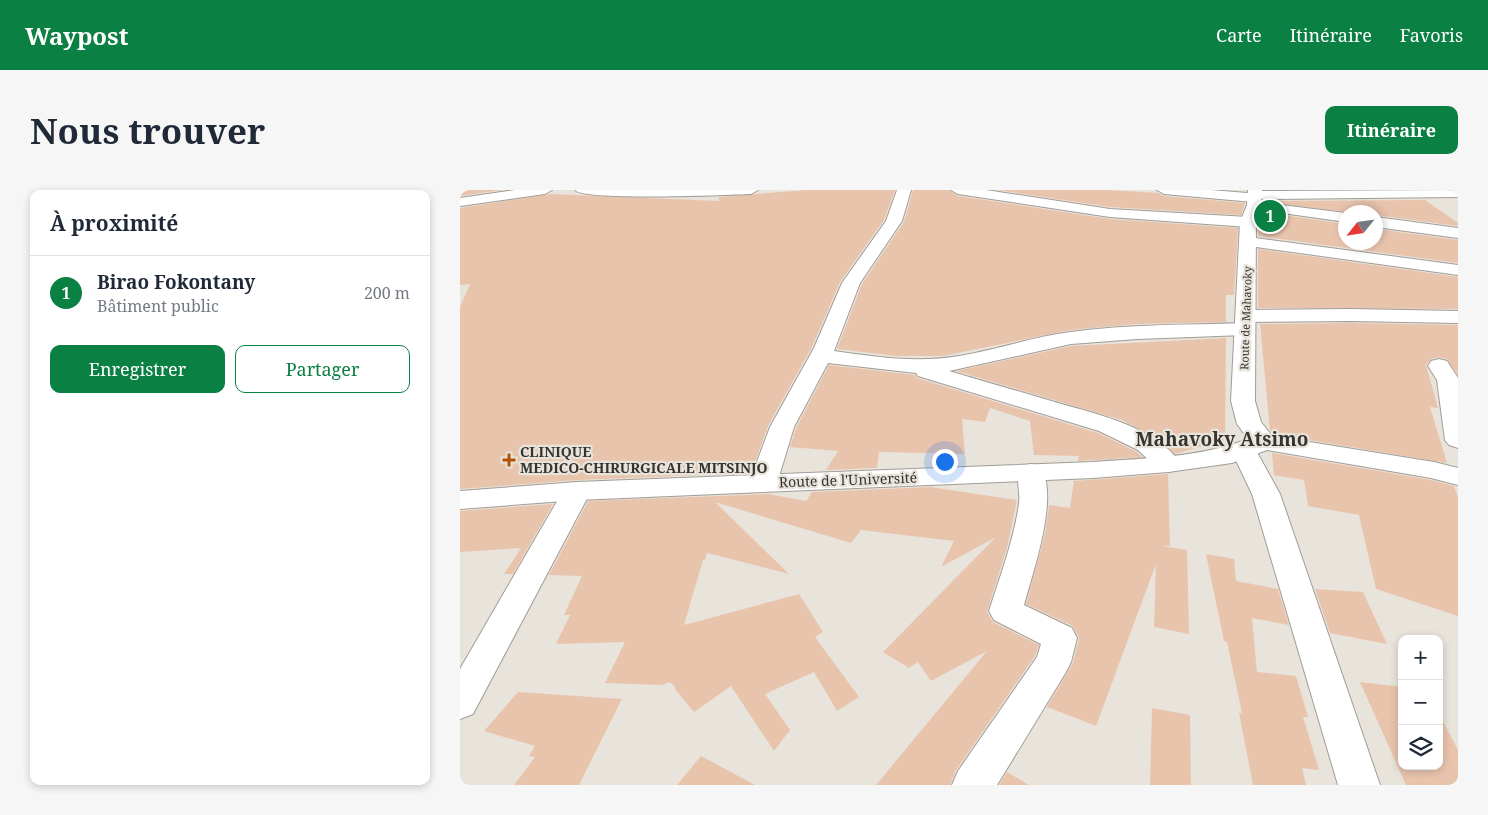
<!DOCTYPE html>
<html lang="fr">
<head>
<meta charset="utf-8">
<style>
	:root { --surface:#fff; --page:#f6f6f7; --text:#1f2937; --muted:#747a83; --line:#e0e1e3; --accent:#0b8043 }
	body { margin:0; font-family:"Noto Serif",serif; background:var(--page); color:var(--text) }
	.controls { position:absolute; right:15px; bottom:15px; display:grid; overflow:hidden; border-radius:10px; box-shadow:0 2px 8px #0003 }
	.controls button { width:45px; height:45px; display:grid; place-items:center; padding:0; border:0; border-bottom:1px solid var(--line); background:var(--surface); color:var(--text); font:25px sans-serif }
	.compass { position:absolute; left:878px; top:15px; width:45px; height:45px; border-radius:50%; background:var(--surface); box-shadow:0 2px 8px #0003; rotate:240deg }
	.you { position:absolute; left:484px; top:271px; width:18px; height:18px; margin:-12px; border:4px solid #fff; border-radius:50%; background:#1a73e8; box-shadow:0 0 0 8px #1a73e833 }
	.badge { display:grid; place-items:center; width:32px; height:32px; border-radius:50%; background:var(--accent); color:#fff; font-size:16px; font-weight:700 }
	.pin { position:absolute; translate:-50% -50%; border:2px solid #fff; box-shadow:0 1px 5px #0006 }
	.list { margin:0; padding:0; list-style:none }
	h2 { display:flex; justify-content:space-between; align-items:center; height:65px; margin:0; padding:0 20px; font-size:21px }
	h2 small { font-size:16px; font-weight:400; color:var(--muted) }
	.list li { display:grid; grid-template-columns:32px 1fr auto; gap:15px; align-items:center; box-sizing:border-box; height:75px; padding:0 20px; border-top:1px solid var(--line) }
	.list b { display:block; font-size:19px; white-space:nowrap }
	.list p { margin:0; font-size:16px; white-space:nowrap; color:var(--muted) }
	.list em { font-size:16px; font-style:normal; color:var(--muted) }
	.actions { display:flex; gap:10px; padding:15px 20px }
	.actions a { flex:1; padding:11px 0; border:1px solid var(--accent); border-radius:10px; text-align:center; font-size:18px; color:var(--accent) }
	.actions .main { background:var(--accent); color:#fff }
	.icon { flex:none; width:28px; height:28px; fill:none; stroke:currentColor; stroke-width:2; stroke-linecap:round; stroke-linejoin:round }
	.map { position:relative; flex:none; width:998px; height:595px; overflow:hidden; border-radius:10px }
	header { display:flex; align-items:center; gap:30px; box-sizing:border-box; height:70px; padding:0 25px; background:var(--accent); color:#fff }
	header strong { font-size:24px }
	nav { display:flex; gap:28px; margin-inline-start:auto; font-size:18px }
	.intro { display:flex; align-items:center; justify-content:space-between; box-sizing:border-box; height:120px; padding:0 30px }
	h1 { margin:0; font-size:35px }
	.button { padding:12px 22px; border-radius:10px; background:var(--accent); color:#fff; font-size:18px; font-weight:700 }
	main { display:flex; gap:30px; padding:0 30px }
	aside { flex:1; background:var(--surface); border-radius:10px; box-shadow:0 2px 8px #0003 }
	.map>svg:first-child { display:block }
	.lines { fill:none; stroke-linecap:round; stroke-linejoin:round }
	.stream { fill:#8ea1c1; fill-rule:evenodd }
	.building { fill:#e9c4ad }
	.street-casing { stroke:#a19d96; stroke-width:2 }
	.secondary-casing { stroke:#a19d96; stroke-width:2 }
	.street { fill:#fff; fill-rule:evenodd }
	.secondary { fill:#fff; fill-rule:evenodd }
	.poi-dot { fill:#b15303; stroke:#e8e3db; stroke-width:2 }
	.labels { text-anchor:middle; stroke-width:4.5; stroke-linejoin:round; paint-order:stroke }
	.far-street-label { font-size:11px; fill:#363431; stroke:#e8e3db }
	.poi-label { font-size:14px; font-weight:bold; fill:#363431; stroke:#e8e3db; text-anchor:start }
	.street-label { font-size:14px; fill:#363431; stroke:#e8e3db }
	.district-label { font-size:19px; font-weight:bold; fill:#363431; stroke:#e8e3db }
</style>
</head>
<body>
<header>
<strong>Waypost</strong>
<nav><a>Carte</a><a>Itinéraire</a><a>Favoris</a></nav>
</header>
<div class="intro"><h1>Nous trouver</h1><a class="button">Itinéraire</a></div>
<main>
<aside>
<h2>À proximité<small></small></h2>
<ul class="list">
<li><span class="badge">1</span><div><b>Birao Fokontany</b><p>Bâtiment public</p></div><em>200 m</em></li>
</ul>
<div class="actions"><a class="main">Enregistrer</a><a>Partager</a></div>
</aside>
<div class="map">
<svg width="998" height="595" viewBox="0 0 998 595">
	<rect width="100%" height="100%" fill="#e8e3db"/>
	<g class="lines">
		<!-- stream -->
		<path class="stream" d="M 803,0 L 809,0 L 805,3 Z"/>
	</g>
	<!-- building -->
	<g class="building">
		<path d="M 0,0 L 42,0 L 0,6 Z"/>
		<path d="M 348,0 L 435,0 L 424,30 L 380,92 L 352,157 L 308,236 L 291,283 L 117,290 L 0,299 L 0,117 L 10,94 L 0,95 L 0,18 L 91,4 L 259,11 L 259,7 Z"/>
		<path d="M 453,0 L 489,0 L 498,6 L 650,29 L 778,38 L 774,105 L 766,105 L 766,132 L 675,134 L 610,140 L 483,166 L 436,166 L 377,159 L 402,94 L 444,32 Z"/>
		<path d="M 538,0 L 647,0 L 698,3 L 704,6 L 785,13 L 781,25 L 650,17 Z"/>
		<path d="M 965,10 L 998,33 L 998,36 L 916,25 L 916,22 L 888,22 L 809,13 L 807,11 Z"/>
		<path d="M 803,14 L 806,14 L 804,19 L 808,23 L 886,34 L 886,52 L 916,52 L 916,39 L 998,50 L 998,73 L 798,46 L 798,32 Z"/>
		<path d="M 798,59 L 998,87 L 998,119 L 798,118 Z"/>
		<path d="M 891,133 L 998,135 L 998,185 L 987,169 L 979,167 L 971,169 L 966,175 L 978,218 L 970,217 L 987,273 L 813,244 L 810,240 L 800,134 Z"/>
		<path d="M 766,148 L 765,250 L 715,264 L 696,248 L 662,230 L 496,181 L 611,156 Z"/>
		<path d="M 369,175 L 455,185 L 457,188 L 638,243 L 677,262 L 682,267 L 618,271 L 619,266 L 574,265 L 570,231 L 530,218 L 525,232 L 502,229 L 505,264 L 419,262 L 417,278 L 366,280 L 378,261 L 330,257 L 336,238 Z"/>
		<path d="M 812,263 L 971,290 L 994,296 L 998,308 L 998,426 L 916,399 L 899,325 L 848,316 L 844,290 L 814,285 Z"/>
		<path d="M 708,284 L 710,356 L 702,356 L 727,360 L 729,444 L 694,437 L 696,374 L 636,536 L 587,517 L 613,473 L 619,448 L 613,436 L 566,414 L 585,344 L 589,315 L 610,318 L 614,291 Z"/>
		<path d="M 470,297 L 557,310 L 548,354 L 527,422 L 533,432 L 579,455 L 575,466 L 496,580 L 490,595 L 416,595 L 527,461 L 471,491 L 458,472 L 449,478 L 423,462 L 536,347 L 481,377 L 494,351 L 401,340 L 391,353 L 255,312 L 329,384 L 247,363 L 245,370 L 243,370 L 224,435 L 339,404 L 363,442 L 355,447 L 399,507 L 377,521 L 354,482 L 305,504 L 330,540 L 314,561 L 271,496 L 234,522 L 215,499 L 214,495 L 209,492 L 202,495 L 145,493 L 165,452 L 96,454 L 110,425 L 104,425 L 122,386 L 89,385 L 128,311 L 308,304 L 346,311 L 352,302 Z"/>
		<path d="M 93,314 L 53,384 L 44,384 L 61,358 L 0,362 L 0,321 Z"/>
		<path d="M 746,364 L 774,369 L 776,391 L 818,399 L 829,435 L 792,428 L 797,482 L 836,486 L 848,527 L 843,527 L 859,580 L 842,578 L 846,595 L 793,595 L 779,523 L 782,523 L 767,452 L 764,451 Z"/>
		<path d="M 855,399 L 903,402 L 927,454 L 870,443 Z"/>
		<path d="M 900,492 L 942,497 L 942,576 L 979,576 L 979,524 L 998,560 L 998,595 L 946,595 Z"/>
		<path d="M 58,502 L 162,509 L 119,595 L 54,595 L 75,567 L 69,566 L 75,556 L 24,541 Z"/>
		<path d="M 692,518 L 730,525 L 731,595 L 690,595 Z"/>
		<path d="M 241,566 L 295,595 L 217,595 Z"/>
		<path d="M 547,582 L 569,595 L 539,595 Z"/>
	</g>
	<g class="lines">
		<!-- street casing -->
		<g class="street-casing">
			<g id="street">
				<path d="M 55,0 L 92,0 L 85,4 L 0,16 L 0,8 Z"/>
				<path d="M 115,0 L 298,0 L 291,4 C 268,5 123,11 115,0 Z"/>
				<path d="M 437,0 L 451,0 L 442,31 L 400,93 L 374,161 C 415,167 457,173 499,166 C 536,160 572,147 610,142 C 668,134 727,135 785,133 L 792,135 L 795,139 L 792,143 L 785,145 L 677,149 L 611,154 L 489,181 C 522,191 555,200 588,210 C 631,223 695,235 721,274 L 717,280 L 708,282 L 699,280 L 678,260 L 639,241 L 458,186 L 456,183 L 368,173 L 334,237 L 317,293 L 313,299 L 303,302 L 293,299 L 289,293 L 310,237 L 354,158 L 382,93 L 426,31 Z"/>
				<path d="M 491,0 L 526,0 L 650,19 L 788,27 L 793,29 L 796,32 L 793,35 L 788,37 L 650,27 L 498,4 Z"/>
				<path d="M 697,0 L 751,0 L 787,3 L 793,1 L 998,0 L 998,7 L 799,9 L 793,12 L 704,4 Z"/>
				<path d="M 813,14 L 886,23 L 886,32 L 808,21 L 806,18 L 808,15 Z"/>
				<path d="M 916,27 L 998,38 L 998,48 L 916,37 Z"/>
				<path d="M 788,47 L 998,75 L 998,85 L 782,55 L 780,52 L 782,49 Z"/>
				<path d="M 891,119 L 998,121 L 998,133 L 891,131 L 786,132 L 779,130 L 776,126 L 779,122 L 786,120 Z"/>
				<path d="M 979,169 L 987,171 L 998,188 L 998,258 L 989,255 L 985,250 L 977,190 L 968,176 L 971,171 Z"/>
				<path d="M 784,252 L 793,255 L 820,304 L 920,595 L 878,595 L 792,304 L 771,260 L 775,255 Z"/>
				<path d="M 571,274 L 580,276 C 600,305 573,382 564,415 L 612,438 L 617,448 L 611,472 L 606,482 L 537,595 L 492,595 L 498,581 L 577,467 L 581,454 L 534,430 L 529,421 C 540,386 554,350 559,313 C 561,301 554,287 562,276 Z"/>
				<path d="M 117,292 L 127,295 L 131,301 L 13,524 L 0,529 L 0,479 L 103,301 L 107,295 Z"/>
			</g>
		</g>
		<!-- secondary casing -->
		<g class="secondary-casing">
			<path id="secondary" d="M 788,0 L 802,0 L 801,15 L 796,32 L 795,211 L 801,232 L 812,246 L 974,272 L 998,278 L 998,295 L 971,288 L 807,260 L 772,273 L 708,282 L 633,288 L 117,310 L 0,319 L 0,301 L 117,292 L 633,272 C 684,268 740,268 788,249 L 777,234 L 771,211 L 780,32 L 787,15 Z"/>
		</g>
		<!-- street -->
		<use href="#street" class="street"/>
		<!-- secondary -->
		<use href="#secondary" class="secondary"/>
	</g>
	<!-- markers -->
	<path class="poi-dot" d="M46.5 262.5h5v5h5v5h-5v5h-5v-5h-5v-5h5z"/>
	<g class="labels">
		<!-- far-street labels -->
		<g class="far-street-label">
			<text transform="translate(786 128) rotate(-88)" y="4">Route de Mahavoky</text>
		</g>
		<!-- poi labels -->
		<g class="poi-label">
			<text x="60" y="267">CLINIQUE<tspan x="60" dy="16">MEDICO-CHIRURGICALE MITSINJO</tspan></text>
		</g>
		<!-- street labels -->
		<g class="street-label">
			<text transform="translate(388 290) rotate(-2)" y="5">Route de l'Université</text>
		</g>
		<!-- district labels -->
		<g class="district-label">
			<text x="762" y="256">Mahavoky Atsimo</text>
		</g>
	</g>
</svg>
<div class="controls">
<button>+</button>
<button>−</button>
<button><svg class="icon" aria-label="layers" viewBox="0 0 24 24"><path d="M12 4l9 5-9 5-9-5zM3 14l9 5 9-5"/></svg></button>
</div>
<svg class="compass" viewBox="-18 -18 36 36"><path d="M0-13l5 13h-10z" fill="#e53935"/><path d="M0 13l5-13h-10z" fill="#747a83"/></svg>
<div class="you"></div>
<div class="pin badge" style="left:810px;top:26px">1</div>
</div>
</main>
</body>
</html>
